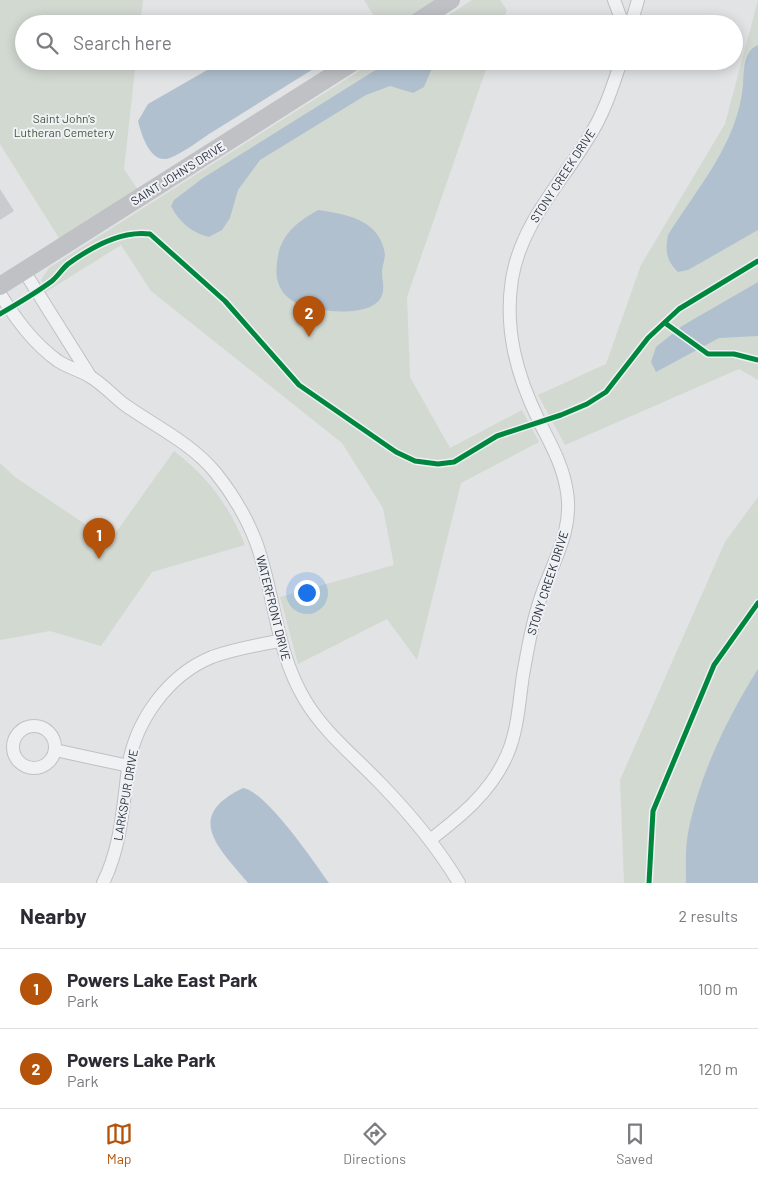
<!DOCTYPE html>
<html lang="en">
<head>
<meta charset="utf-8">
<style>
	:root { --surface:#fff; --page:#f2f2f3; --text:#2b2b33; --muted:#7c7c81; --line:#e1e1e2; --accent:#b45309 }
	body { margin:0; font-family:Barlow,sans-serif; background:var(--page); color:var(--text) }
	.you { position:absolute; left:306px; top:592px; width:18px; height:18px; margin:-12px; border:4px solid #fff; border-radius:50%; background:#1a73e8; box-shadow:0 0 0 8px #1a73e833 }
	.badge { display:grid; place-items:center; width:32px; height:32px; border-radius:50%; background:var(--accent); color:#fff; font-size:16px; font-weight:700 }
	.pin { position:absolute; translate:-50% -41px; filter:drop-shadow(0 1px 2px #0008) }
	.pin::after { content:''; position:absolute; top:26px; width:18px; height:15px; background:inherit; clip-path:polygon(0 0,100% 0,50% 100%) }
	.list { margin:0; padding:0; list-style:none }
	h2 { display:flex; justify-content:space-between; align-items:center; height:65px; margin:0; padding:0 20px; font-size:21px }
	h2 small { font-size:16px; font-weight:400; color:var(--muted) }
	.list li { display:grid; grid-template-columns:32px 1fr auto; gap:15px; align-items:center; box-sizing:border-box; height:80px; padding:0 20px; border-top:1px solid var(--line) }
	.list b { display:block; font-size:19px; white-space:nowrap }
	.list p { margin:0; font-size:16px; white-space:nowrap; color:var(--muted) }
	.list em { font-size:16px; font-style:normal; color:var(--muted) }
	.icon { flex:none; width:28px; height:28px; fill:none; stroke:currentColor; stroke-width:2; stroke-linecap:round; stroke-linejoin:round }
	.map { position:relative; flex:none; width:758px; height:883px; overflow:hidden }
	.search { position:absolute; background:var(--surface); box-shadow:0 2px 12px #0003; left:15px; right:15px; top:15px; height:55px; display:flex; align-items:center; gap:12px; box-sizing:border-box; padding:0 18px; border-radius:28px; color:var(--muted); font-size:19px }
	.sheet { height:225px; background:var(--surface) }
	nav { display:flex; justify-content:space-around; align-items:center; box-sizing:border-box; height:70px; border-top:1px solid var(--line); background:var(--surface); font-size:14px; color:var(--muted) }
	nav a { display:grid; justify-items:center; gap:2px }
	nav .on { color:var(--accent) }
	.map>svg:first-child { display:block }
	.green { fill:#d2d9d1 }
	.water { fill:#b1c0cf }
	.building { fill:#c9cbce }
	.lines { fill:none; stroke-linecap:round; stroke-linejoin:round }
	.street-casing { stroke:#bfc1c3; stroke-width:14 }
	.street { stroke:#f0f1f3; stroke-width:12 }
	.secondary { stroke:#bfc1c5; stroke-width:18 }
	.cycleway-casing { stroke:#eff1f5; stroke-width:8 }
	.cycleway { stroke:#00873e; stroke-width:5 }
	.labels { text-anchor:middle; stroke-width:4; stroke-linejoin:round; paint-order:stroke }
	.park-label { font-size:12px; fill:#3f5838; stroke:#eff1f5 }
	.street-label { font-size:12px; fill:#29313d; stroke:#eff1f5 }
</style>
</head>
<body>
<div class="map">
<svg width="758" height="883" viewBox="0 0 758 883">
	<rect width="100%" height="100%" fill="#e1e3e5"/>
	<!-- green -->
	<g class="green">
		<path d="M 0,0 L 143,0 L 140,24 L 24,24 L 24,61 L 136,61 L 124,169 L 142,196 L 64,246 L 0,144 Z"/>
		<path d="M 364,0 L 451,0 L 414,24 L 379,24 Z"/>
		<path d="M 472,0 L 500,0 L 507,10 L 502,24 L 435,24 Z"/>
		<path d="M 758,0 L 758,380 L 739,369 L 565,445 L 538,395 L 606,364 L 641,265 L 725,124 Z"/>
		<path d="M 375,61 L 489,61 L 407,297 L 410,377 L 450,448 L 522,410 L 539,442 L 461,483 L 417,660 L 387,619 L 298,664 L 280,597 L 394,565 L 383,508 L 342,443 L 151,291 L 121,245 L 46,292 L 41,280 L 49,268 Z"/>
		<path d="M 174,451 C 207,476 230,507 245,545 L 152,572 L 101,646 L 50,631 L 0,640 L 0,463 L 15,477 L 110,541 Z"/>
		<path d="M 758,497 L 758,883 L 624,883 L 620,780 L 725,542 Z"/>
	</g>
	<!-- water -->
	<g class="water">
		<path d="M 758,45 L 758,230 L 688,270 L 678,272 C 666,260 665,251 668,235 C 697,188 738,143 743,85 C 744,71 743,51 758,45 Z"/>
		<path d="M 223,61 L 326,61 C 287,85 248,110 209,134 C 199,141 177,157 166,159 C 149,161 141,133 138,121 L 148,104 Z"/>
		<path d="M 390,61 L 435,61 L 424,87 L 413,93 L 390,86 L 366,95 L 260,160 L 238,190 L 230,218 L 222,230 L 209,237 C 192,233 179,222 171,206 L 174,200 L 203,178 Z"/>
		<path d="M 318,210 C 347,214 380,220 385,254 C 385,260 382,266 382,272 C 382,279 384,285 383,291 C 380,320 316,312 298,304 C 293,302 283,294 281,289 C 275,279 276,268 278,256 C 282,233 299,221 318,210 Z"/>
		<path d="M 758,282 L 758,336 L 719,338 L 656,372 L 651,362 L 656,347 L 682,326 Z"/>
		<path d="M 758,669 L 758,883 L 686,883 C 686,867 685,849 688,833 C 699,776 727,718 758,669 Z"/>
		<path d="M 243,788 C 266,791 314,862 329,883 L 248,883 C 219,848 183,817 243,788 Z"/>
	</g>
	<!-- building -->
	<path class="building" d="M 0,189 L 14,211 L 0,220 Z"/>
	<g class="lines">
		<!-- street casing -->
		<g class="street-casing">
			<g id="street">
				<path d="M 614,0 L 623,24"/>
				<path d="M 631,24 L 638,0"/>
				<path d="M 24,271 L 90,376"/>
				<path d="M 0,294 C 16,319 33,343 58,361 C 67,367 79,370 89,376 C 102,383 113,396 125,405 C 155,426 191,443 215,472 C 232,493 246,516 256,542 C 275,594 275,650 305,700 C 324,732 354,756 380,783 C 409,813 437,846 459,883"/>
				<circle cx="34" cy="747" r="21"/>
				<path d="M 55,750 L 129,766"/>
				<path d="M 430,840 C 461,816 491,792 507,755 C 518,730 519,702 523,675 C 528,647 533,618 543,591 C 555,558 573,529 567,492 C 563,465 551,445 539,421 C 517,376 504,330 512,279 C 521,224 559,186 587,140 C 603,116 612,89 621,61"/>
				<path d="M 103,883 C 121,847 123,807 128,768 C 135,721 168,675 212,657 C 234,649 257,645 279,641"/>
			</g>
		</g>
		<!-- street -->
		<use href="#street" class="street"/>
		<!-- secondary -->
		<g class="secondary">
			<path d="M 414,24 L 451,0"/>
			<path d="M 0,286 L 355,61"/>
		</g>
		<!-- cycleway casing -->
		<g class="cycleway-casing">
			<g id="cycleway">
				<path d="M 0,314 C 17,304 36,293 52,281 C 58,276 62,269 68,264 C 90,248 121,230 150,234 L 225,301 L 299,385 L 396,452 L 415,461 L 438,464 L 454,462 L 497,436 L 561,415 L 587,404 L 606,392 L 648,338 L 679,309 L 758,261"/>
				<path d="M 665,323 L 708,354 L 734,354 L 758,360"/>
				<path d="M 649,883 L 653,811 L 714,665 L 758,603"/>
			</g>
		</g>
		<!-- cycleway -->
		<use href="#cycleway" class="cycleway"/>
	</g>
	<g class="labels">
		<!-- park labels -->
		<g class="park-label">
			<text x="64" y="123">Saint John's<tspan x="64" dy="14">Lutheran Cemetery</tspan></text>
		</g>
		<!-- street labels -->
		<g class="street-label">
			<text transform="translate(178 174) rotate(-32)" y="4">SAINT JOHN'S DRIVE</text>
			<text transform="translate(563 176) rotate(-57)" y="4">STONY CREEK DRIVE</text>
			<text transform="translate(548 583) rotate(-72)" y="4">STONY CREEK DRIVE</text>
			<text transform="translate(273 608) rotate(76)" y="4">WATERFRONT DRIVE</text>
			<text transform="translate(126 795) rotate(-80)" y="4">LARKSPUR DRIVE</text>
		</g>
	</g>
</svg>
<div class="you"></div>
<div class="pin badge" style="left:99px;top:559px">1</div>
<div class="pin badge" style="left:309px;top:337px">2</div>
<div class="search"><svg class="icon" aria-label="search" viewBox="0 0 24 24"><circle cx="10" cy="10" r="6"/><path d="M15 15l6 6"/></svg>Search here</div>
</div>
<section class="sheet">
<h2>Nearby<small>2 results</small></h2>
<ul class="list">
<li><span class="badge">1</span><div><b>Powers Lake East Park</b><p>Park</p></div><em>100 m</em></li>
<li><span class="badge">2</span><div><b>Powers Lake Park</b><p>Park</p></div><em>120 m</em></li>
</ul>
</section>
<nav>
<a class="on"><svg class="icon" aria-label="map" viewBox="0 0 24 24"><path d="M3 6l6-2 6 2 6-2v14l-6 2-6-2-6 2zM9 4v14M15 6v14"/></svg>Map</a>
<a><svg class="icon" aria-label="directions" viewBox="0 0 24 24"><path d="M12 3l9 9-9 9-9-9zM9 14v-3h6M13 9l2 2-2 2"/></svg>Directions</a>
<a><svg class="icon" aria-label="saved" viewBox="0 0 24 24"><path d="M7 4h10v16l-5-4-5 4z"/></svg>Saved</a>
</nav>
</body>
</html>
